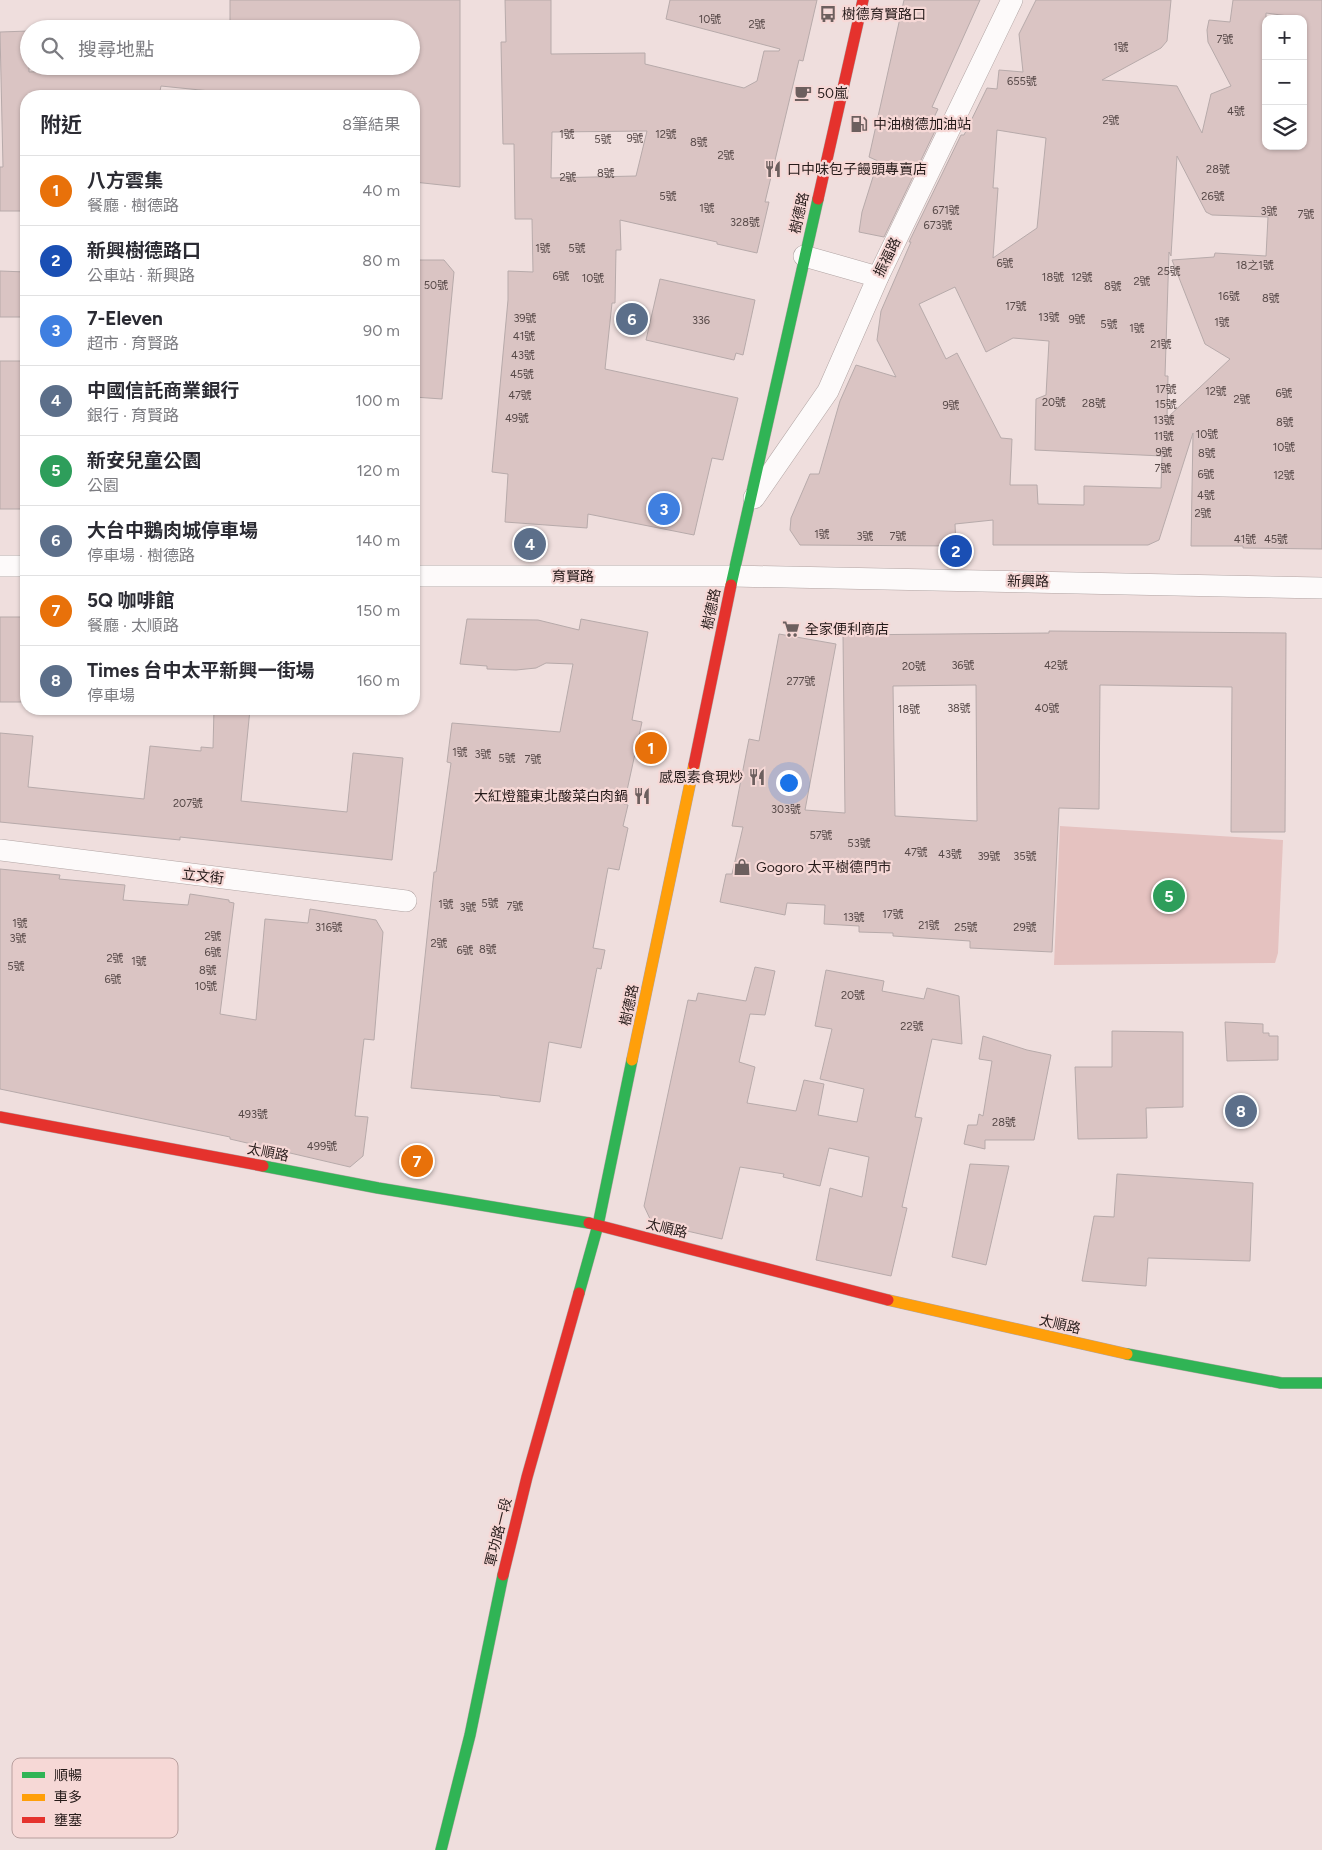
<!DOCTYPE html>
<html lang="zh-TW">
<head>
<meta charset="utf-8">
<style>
	:root { --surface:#fff; --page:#f7f7f7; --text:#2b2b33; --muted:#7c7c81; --line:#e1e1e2; --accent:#6c5f5e }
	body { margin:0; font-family:Figtree,"Noto Sans TC",sans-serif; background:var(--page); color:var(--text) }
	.controls { position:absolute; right:15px; top:15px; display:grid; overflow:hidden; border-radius:10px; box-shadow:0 1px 4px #0004 }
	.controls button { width:45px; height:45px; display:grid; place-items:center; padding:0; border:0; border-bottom:1px solid var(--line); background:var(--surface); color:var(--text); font:25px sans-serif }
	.you { position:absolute; left:788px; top:782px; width:18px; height:18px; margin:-12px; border:4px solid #fff; border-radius:50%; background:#1a73e8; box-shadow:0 0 0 8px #1a73e833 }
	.badge { display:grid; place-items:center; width:32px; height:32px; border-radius:50%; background:var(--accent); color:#fff; font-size:16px; font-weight:700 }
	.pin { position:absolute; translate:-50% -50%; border:2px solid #fff; box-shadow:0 1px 5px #0006 }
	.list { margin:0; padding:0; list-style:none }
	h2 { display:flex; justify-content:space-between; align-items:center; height:65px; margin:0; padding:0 20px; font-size:21px }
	h2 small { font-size:16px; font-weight:400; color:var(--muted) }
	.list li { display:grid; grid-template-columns:32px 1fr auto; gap:15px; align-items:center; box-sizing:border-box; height:70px; padding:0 20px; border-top:1px solid var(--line) }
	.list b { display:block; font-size:19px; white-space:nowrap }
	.list p { margin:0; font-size:16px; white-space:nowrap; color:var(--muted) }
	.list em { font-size:16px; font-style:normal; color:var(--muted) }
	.icon { flex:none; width:28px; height:28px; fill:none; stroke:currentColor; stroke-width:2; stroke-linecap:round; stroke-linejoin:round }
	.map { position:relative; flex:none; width:1322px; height:1850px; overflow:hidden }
	.search { position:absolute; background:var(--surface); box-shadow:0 1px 4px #0004; left:20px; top:20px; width:400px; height:55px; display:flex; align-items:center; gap:12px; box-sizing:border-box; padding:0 18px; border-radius:28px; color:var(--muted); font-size:19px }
	.panel { position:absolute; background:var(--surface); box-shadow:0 1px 4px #0004; left:20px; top:90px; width:400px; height:625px; border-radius:20px }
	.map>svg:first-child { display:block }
	.green { fill:#e5c2c0 }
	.building { fill:#dac4c3; stroke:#b7aaaa; fill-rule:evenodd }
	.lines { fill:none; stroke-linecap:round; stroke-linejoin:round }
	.street-casing { stroke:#b1a4a3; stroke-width:22 }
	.fast-casing { stroke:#b1a4a3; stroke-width:12 }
	.slow-casing { stroke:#b1a4a3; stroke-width:12 }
	.jam-casing { stroke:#b1a4a3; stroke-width:12 }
	.street { stroke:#fdfafa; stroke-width:21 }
	.fast { stroke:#30b455; stroke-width:11 }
	.slow { stroke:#ff9f0a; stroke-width:11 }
	.jam { stroke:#e5322d; stroke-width:11 }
	.labels { text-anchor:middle; stroke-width:4.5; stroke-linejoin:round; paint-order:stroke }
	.number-label { font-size:11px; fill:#564847 }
	.poi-label { font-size:14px; fill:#261b1a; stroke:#f6d8d6; text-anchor:start }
	.street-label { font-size:14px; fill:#261b1a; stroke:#f6d8d6 }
	.key { fill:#f6d8d6; stroke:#b89f9e; stroke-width:1 }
	.key-label { font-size:14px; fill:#261b1a }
</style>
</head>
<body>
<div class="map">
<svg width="1322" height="1850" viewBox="0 0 1322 1850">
	<rect width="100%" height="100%" fill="#efdedd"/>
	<!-- green -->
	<path class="green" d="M 1060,826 L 1283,840 L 1278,953 L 1275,963 L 1054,965 Z"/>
	<!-- building -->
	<g class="building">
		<path d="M 230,0 L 460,0 L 460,187 L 414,182 L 414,96 L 210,96 L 210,91 L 161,86 L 159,96 L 26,96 L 26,211 L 0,211 L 0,167 L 3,167 L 0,32 L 29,31 L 29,72 L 138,68 L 138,66 L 411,66 L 411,29 L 230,29 Z"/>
		<path d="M 505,0 L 551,0 L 551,54 L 645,53 L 645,64 L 744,88 L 757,81 L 764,51 L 779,51 L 780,49 L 666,19 L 670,0 L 817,0 L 803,61 L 799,60 L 765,202 L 769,202 L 757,253 L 717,244 L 717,242 L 620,220 L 621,250 L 616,250 L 615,303 L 612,303 L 605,369 L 738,398 L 723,460 L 712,458 L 694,535 L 588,514 L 587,528 L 505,522 L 508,474 L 492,472 L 508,300 L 508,271 L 533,272 L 532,219 L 515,219 L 514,144 L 503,144 L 501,42 L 506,42 ZM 647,131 L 636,176 L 551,178 L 552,132 Z"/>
		<path d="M 904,0 L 980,0 L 932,107 L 938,109 L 928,130 L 935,131 L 884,237 L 859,232 L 862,212 L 878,161 L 869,157 Z"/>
		<path d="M 1036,0 L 1171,0 L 1167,41 L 1161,48 L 1102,80 L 1177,86 L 1202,133 L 1211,94 L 1231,86 L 1208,42 L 1207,30 L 1209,20 L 1230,22 L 1233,0 L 1322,0 L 1322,549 L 1243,548 L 1243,546 L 1191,546 L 1193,433 L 1159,540 L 1148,545 L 993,545 L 993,520 L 955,524 L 956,546 L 800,545 L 790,530 L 791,518 L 810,474 L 819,474 L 840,401 L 856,365 L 896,377 L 877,340 L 881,311 L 911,242 L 909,242 L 961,135 L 964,135 L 987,88 L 997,89 L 999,70 L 1023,72 L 1019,34 ZM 1266,13 L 1303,18 L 1303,146 L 1266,146 ZM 997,130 L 1046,138 L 1037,228 L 993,258 L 998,188 L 993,188 ZM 1177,156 L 1206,212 L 1212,215 L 1268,217 L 1266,256 L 1215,253 L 1214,257 L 1172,260 L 1205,344 L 1230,359 L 1167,418 L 1168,376 L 1165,376 L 1169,252 L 1171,256 ZM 955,287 L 986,352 L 1013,338 L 1049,341 L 1046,395 L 1036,399 L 1035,450 L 1162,456 L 1161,488 L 1084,486 L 1084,505 L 1038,504 L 1037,485 L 1010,485 L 1012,439 L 1001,438 L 957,353 L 946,359 L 919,304 Z"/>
		<path d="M 414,260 L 444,260 L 454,272 L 442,399 L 414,397 Z"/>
		<path d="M 0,271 L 26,272 L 26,317 L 0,317 Z"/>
		<path d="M 660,279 L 755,300 L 743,355 L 736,353 L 734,360 L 646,340 Z"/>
		<rect x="0" y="361" width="26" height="148"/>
		<rect x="0" y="617" width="26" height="85"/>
		<path d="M 467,619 L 538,620 L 579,630 L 581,619 L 648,632 L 632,720 L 642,722 L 624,804 L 628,805 L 623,826 L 628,828 L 619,870 L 608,868 L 593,948 L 605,950 L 601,969 L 597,968 L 581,1048 L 549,1042 L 540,1102 L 500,1097 L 500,1096 L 411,1088 L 434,872 L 436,872 L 451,763 L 447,762 L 452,723 L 560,732 L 573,664 L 546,663 L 536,668 L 516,670 L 487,669 L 487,666 L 460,664 Z"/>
		<path d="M 1049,631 L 1286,633 L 1285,832 L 1231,832 L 1232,687 L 1100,685 L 1099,809 L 1059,808 L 1052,952 L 970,948 L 970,941 L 893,936 L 893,933 L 859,932 L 859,926 L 824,924 L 825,905 L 787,903 L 785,915 L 720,902 L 726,874 L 732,874 L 743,827 L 732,826 L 749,739 L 759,741 L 779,634 L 836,644 L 805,810 L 845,813 L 843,635 L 1049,633 ZM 976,685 L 977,821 L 895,816 L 893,686 Z"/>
		<path d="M 214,709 L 250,709 L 241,801 L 347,812 L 353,753 L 403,758 L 392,860 L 180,837 L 180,840 L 0,822 L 0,733 L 33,736 L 28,787 L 144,799 L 150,746 L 201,751 L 201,747 L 213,748 Z"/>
		<path d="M 0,869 L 60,875 L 59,879 L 125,885 L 123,900 L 188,905 L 190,894 L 229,900 L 229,902 L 234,903 L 220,1014 L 256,1020 L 265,919 L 308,923 L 310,909 L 376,920 L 383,932 L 374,1040 L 364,1039 L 355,1116 L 368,1117 L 363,1156 L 350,1167 L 230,1139 L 230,1137 L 0,1089 Z"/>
		<path d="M 755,967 L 775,971 L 765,1015 L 750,1014 L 739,1062 L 755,1067 L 747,1103 L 796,1111 L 804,1080 L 824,1084 L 818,1115 L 857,1122 L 864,1089 L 820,1079 L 832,1029 L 815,1026 L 826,970 L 884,981 L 882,991 L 924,999 L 927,988 L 959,996 L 962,1044 L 932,1039 L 915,1117 L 922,1118 L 902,1207 L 907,1208 L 891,1276 L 816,1260 L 830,1188 L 862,1197 L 869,1157 L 829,1148 L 820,1186 L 783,1177 L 784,1174 L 740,1167 L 722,1239 L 652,1223 L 644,1206 L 688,1000 L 696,1001 L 698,993 L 746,1001 Z"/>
		<path d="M 1225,1022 L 1263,1024 L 1263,1033 L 1269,1033 L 1269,1036 L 1278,1036 L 1278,1060 L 1227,1061 Z"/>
		<path d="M 1112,1031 L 1183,1032 L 1183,1107 L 1146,1108 L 1147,1138 L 1078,1139 L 1075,1067 L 1112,1067 Z"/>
		<path d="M 983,1036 L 1027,1050 L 1051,1055 L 1034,1140 L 985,1140 L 985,1149 L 964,1144 L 968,1125 L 977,1125 L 979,1114 L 983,1116 L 992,1061 L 979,1059 Z"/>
		<path d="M 970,1164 L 1009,1166 L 986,1265 L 952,1257 Z"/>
		<path d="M 1117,1174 L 1253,1183 L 1250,1261 L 1148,1258 L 1146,1286 L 1082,1281 L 1094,1216 L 1114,1217 Z"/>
	</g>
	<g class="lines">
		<!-- street casing -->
		<g class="street-casing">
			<g id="street">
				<path d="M 804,256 L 878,277"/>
				<path d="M 754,498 L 828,391 L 878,277 L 1012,0"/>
				<path d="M 0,566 L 26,566"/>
				<path d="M 414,576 L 733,576 L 1322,588"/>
				<path d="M 0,850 L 406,901"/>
			</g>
		</g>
		<!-- fast casing -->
		<g class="fast-casing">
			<g id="fast">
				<path d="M 731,585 L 818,199"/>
				<path d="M 263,1166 L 378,1188 L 589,1223"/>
				<path d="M 579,1293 L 598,1225 L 632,1060"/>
				<path d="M 1127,1354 L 1281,1383 L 1322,1383"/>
				<path d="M 441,1850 L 470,1735 L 503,1575"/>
			</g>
		</g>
		<!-- slow casing -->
		<g class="slow-casing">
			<g id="slow">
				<path d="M 632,1060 L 694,765"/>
				<path d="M 888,1300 L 1127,1354"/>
			</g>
		</g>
		<!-- jam casing -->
		<g class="jam-casing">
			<g id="jam">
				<path d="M 818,199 L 863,0"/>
				<path d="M 694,765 L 731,585"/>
				<path d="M 0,1117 L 263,1166"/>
				<path d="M 589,1223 L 888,1300"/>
				<path d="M 503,1575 L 527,1477 L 579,1293"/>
			</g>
		</g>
		<!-- street -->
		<use href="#street" class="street"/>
		<!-- fast -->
		<use href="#fast" class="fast"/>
		<!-- slow -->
		<use href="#slow" class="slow"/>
		<!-- jam -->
		<use href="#jam" class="jam"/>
	</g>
	<!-- icons -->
	<defs>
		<g id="bus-bare" transform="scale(1.35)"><path d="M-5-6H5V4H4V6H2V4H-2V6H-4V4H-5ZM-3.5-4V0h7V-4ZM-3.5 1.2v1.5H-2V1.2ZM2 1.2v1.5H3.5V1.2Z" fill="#6c5f5e" stroke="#f6d8d6" stroke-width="2.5" paint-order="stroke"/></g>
		<g id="cafe-bare" transform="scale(1.35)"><path d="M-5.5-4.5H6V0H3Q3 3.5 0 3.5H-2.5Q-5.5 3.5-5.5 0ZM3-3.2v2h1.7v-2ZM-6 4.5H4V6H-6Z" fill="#6c5f5e" stroke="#f6d8d6" stroke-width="2.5" paint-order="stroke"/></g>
		<g id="fuel-bare" transform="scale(1.35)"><path d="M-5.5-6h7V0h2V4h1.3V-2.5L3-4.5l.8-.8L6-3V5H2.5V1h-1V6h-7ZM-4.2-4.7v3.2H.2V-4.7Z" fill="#6c5f5e" stroke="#f6d8d6" stroke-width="2.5" paint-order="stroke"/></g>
		<g id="restaurant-bare" transform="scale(1.35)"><path d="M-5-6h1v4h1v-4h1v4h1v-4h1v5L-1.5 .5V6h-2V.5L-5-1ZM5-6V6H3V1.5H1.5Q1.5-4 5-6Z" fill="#6c5f5e" stroke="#f6d8d6" stroke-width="2.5" paint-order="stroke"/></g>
		<g id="supermarket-bare" transform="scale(1.35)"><path d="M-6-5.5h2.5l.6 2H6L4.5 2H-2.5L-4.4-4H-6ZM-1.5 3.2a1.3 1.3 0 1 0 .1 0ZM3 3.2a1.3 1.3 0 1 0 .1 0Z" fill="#6c5f5e" stroke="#f6d8d6" stroke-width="2.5" paint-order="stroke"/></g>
		<g id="shop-bare" transform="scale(1.35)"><path d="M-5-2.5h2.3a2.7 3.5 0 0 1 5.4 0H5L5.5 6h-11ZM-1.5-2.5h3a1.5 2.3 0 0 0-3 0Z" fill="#6c5f5e" stroke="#f6d8d6" stroke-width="2.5" paint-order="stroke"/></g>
	</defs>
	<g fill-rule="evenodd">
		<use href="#bus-bare" x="828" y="14"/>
		<use href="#cafe-bare" x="803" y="93"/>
		<use href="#fuel-bare" x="859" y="124"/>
		<use href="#restaurant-bare" x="773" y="169"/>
		<use href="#supermarket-bare" x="791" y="629"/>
		<use href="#restaurant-bare" x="757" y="777"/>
		<use href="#restaurant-bare" x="642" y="796"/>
		<use href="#shop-bare" x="742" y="867"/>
	</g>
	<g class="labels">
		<!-- number labels -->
		<g class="number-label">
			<text x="710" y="23">10號</text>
			<text x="757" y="28">2號</text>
			<text x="1225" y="43">7號</text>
			<text x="1121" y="51">1號</text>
			<text x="1022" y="85">655號</text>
			<text x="1236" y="115">4號</text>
			<text x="1111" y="124">2號</text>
			<text x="567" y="138">1號</text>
			<text x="666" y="138">12號</text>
			<text x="635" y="142">9號</text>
			<text x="603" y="143">5號</text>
			<text x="699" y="146">8號</text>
			<text x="726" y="159">2號</text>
			<text x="1218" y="173">28號</text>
			<text x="606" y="177">8號</text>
			<text x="568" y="181">2號</text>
			<text x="668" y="200">5號</text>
			<text x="1213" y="200">26號</text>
			<text x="707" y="212">1號</text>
			<text x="946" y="214">671號</text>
			<text x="1269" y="215">3號</text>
			<text x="1306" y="218">7號</text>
			<text x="745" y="226">328號</text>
			<text x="938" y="229">673號</text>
			<text x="543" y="252">1號</text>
			<text x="577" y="252">5號</text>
			<text x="1005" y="267">6號</text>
			<text x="1255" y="269">18之1號</text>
			<text x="1169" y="275">25號</text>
			<text x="561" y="280">6號</text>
			<text x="1053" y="281">18號</text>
			<text x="1082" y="281">12號</text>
			<text x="593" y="282">10號</text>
			<text x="1142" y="285">2號</text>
			<text x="436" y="289">50號</text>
			<text x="1113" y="290">8號</text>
			<text x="1229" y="300">16號</text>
			<text x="1271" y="302">8號</text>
			<text x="1016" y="310">17號</text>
			<text x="1049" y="321">13號</text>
			<text x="525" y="322">39號</text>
			<text x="1077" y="323">9號</text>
			<text x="701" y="324">336</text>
			<text x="1222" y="326">1號</text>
			<text x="1109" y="328">5號</text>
			<text x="1137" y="332">1號</text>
			<text x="524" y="340">41號</text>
			<text x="1161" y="348">21號</text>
			<text x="523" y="359">43號</text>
			<text x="522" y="378">45號</text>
			<text x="1166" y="393">17號</text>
			<text x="1216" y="395">12號</text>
			<text x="1284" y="397">6號</text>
			<text x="520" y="399">47號</text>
			<text x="1242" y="403">2號</text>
			<text x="1054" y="406">20號</text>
			<text x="1094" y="407">28號</text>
			<text x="1166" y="408">15號</text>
			<text x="951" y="409">9號</text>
			<text x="517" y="422">49號</text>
			<text x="1164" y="424">13號</text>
			<text x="1285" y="426">8號</text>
			<text x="1207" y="438">10號</text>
			<text x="1164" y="440">11號</text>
			<text x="1284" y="451">10號</text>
			<text x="1164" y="456">9號</text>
			<text x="1207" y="457">8號</text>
			<text x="1163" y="472">7號</text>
			<text x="1206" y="478">6號</text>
			<text x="1284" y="479">12號</text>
			<text x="1206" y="499">4號</text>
			<text x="1203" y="517">2號</text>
			<text x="822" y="538">1號</text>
			<text x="865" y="540">3號</text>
			<text x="898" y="540">7號</text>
			<text x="1245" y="543">41號</text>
			<text x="1276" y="543">45號</text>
			<text x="963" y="669">36號</text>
			<text x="1056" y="669">42號</text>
			<text x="914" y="670">20號</text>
			<text x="801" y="685">277號</text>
			<text x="959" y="712">38號</text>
			<text x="1047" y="712">40號</text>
			<text x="909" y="713">18號</text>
			<text x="460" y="756">1號</text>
			<text x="483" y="758">3號</text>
			<text x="507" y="762">5號</text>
			<text x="533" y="763">7號</text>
			<text x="188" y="807">207號</text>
			<text x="786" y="813">303號</text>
			<text x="821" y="839">57號</text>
			<text x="859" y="847">53號</text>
			<text x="916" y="856">47號</text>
			<text x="950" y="858">43號</text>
			<text x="989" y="860">39號</text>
			<text x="1025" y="860">35號</text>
			<text x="490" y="907">5號</text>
			<text x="446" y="908">1號</text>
			<text x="515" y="910">7號</text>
			<text x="468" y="911">3號</text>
			<text x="893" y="918">17號</text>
			<text x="854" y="921">13號</text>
			<text x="20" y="927">1號</text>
			<text x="929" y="929">21號</text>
			<text x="329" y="931">316號</text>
			<text x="966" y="931">25號</text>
			<text x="1025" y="931">29號</text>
			<text x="213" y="940">2號</text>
			<text x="18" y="942">3號</text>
			<text x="439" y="947">2號</text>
			<text x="488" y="953">8號</text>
			<text x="465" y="954">6號</text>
			<text x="213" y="956">6號</text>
			<text x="115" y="962">2號</text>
			<text x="139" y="965">1號</text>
			<text x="16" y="970">5號</text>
			<text x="208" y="974">8號</text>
			<text x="113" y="983">6號</text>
			<text x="206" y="990">10號</text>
			<text x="853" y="999">20號</text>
			<text x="912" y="1030">22號</text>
			<text x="253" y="1118">493號</text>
			<text x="1004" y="1126">28號</text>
			<text x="322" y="1150">499號</text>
		</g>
		<!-- poi labels -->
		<g class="poi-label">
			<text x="842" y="19">樹德育賢路口</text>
			<text x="817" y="98">50嵐</text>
			<text x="873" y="129">中油樹德加油站</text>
			<text x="787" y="174">口中味包子饅頭專賣店</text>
			<text x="805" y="634">全家便利商店</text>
			<text x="743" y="782" text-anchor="end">感恩素食現炒</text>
			<text x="628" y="801" text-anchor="end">大紅燈籠東北酸菜白肉鍋</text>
			<text x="756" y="872">Gogoro 太平樹德門市</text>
		</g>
		<!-- street labels -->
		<g class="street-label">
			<text transform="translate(799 213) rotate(-77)" y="5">樹德路</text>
			<text transform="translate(887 257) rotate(-64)" y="5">振福路</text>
			<text x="573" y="581">育賢路</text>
			<text transform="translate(1028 581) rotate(1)" y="5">新興路</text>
			<text transform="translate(711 609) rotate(-78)" y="5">樹德路</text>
			<text transform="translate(203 876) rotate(7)" y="5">立文街</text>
			<text transform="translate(629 1005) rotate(-78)" y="5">樹德路</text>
			<text transform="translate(268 1152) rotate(11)" y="5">太順路</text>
			<text transform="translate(667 1228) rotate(14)" y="5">太順路</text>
			<text transform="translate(1060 1324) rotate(13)" y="5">太順路</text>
			<text transform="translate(498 1532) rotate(-76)" y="5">軍功路一段</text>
		</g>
	</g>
	<!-- legend -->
	<rect x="12" y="1758" width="166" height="80" rx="8" class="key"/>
	<rect x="22" y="1772" width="23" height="6" fill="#30b455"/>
	<rect x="22" y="1794" width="23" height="7" fill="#ff9f0a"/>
	<rect x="22" y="1817" width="23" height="6" fill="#e5322d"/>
	<g class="key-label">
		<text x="54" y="1780">順暢</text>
		<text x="54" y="1802">車多</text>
		<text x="54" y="1825">壅塞</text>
	</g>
</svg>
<div class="controls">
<button>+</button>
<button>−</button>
<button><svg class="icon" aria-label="layers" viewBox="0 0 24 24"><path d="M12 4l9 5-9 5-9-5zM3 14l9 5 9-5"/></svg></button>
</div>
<div class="you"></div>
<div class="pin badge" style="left:651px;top:748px;background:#e8710a">1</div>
<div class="pin badge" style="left:956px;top:551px;background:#1a4fb4">2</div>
<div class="pin badge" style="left:664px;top:509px;background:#3f7fe0">3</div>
<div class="pin badge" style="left:530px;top:544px;background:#5c6f8a">4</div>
<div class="pin badge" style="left:1169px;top:896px;background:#2e9e5b">5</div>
<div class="pin badge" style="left:632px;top:319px;background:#5c6f8a">6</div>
<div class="pin badge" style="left:417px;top:1161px;background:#e8710a">7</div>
<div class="pin badge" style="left:1241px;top:1111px;background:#5c6f8a">8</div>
<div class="search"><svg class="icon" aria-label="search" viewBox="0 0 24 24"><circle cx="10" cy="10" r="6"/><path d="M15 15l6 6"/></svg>搜尋地點</div>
<section class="panel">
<h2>附近<small>8筆結果</small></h2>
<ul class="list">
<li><span class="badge" style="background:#e8710a">1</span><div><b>八方雲集</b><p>餐廳 · 樹德路</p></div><em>40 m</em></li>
<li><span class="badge" style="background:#1a4fb4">2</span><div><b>新興樹德路口</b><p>公車站 · 新興路</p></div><em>80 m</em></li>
<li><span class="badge" style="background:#3f7fe0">3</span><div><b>7-Eleven</b><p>超市 · 育賢路</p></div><em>90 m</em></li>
<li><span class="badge" style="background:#5c6f8a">4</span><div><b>中國信託商業銀行</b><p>銀行 · 育賢路</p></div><em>100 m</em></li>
<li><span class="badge" style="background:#2e9e5b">5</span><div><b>新安兒童公園</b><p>公園</p></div><em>120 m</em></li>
<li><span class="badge" style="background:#5c6f8a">6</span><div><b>大台中鵝肉城停車場</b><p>停車場 · 樹德路</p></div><em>140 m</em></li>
<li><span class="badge" style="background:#e8710a">7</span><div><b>5Q 咖啡館</b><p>餐廳 · 太順路</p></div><em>150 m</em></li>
<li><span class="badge" style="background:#5c6f8a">8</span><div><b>Times 台中太平新興一街場</b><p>停車場</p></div><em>160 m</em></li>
</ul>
</section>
</div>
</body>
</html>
